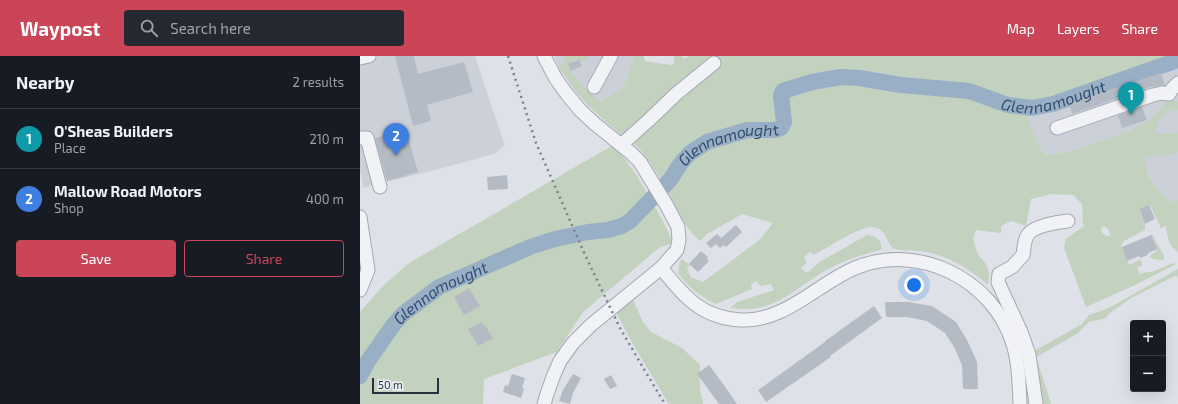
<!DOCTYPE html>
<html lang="en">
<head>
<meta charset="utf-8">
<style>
	:root { --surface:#171b24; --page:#242831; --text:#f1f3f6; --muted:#9ea1a6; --line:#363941; --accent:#ca4558 }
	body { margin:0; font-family:"Exo 2",sans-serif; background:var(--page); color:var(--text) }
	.controls { position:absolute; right:12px; bottom:12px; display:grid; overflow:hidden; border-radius:4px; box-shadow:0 4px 16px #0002 }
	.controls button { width:36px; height:36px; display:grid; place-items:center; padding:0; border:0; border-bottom:1px solid var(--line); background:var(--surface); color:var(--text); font:20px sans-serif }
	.scale { position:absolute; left:12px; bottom:10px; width:67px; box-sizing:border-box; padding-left:4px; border:2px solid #282f3d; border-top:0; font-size:11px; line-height:14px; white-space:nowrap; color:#282f3d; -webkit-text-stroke:3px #edf0f5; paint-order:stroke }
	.you { position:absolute; left:554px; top:229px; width:14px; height:14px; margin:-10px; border:3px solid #fff; border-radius:50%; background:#1a73e8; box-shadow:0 0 0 6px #1a73e833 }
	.badge { display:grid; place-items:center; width:26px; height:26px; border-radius:50%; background:var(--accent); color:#fff; font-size:13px; font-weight:700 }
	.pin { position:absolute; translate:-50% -33px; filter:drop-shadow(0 1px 2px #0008) }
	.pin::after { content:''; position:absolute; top:21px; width:14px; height:12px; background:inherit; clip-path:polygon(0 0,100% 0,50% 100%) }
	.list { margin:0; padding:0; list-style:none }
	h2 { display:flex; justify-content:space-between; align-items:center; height:52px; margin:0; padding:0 16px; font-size:17px }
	h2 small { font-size:13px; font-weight:400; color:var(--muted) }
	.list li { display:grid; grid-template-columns:26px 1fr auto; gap:12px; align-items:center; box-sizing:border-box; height:60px; padding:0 16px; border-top:1px solid var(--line) }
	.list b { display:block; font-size:15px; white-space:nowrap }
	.list p { margin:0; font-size:13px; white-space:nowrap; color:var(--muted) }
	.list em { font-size:13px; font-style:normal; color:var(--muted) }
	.actions { display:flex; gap:8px; padding:12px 16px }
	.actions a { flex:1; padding:9px 0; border:1px solid var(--accent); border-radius:4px; text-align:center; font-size:14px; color:var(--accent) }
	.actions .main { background:var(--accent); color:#fff }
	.icon { flex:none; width:22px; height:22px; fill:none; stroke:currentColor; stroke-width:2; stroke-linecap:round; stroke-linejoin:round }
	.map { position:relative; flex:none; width:818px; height:348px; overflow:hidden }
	header { display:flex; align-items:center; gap:24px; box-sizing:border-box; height:56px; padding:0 20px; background:var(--accent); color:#fff }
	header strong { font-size:19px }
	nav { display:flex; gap:22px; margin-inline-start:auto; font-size:14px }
	.search { width:280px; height:36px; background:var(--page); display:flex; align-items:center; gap:10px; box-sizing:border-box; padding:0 14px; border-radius:4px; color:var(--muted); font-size:15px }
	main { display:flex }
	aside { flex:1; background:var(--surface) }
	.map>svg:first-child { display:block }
	.built { fill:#ccd0d9 }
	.green { fill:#c3d1bf; fill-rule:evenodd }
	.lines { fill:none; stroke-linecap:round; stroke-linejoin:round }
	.river { stroke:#99afc6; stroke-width:16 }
	.building { fill:#b5bbc4 }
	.minor-casing { stroke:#a4a8b1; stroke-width:15 }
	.minor { stroke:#f0f2f5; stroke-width:13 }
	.rail { stroke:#788190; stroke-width:2.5; stroke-dasharray:2 4; stroke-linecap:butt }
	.labels { text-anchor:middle; stroke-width:3; stroke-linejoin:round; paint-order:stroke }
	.water-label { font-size:16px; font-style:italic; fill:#334e70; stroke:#edf0f5 }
</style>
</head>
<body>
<header>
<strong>Waypost</strong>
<div class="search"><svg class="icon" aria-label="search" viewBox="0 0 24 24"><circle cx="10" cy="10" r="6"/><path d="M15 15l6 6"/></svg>Search here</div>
<nav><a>Map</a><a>Layers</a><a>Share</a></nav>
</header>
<main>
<aside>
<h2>Nearby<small>2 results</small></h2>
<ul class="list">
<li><span class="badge" style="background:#0f9aa8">1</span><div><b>O'Sheas Builders</b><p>Place</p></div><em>210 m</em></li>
<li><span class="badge" style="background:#3f7fe0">2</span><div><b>Mallow Road Motors</b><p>Shop</p></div><em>400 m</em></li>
</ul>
<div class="actions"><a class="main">Save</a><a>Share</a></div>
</aside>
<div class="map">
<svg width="818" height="348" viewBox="0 0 818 348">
	<rect width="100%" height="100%" fill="#dee1e7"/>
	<!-- built -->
	<g class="built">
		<path d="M 0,0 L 115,0 L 130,46 L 145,89 L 134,98 L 67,116 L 3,132 L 0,112 Z"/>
		<path d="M 197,0 L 274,0 L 263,32 L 229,51 L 217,37 L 202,16 L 194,1 Z"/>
		<path d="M 818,7 L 818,145 L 813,147 L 799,135 L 791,124 L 785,108 L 785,90 L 767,76 L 712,95 L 687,99 L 682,95 L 667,62 L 687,53 Z"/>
	</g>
	<!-- green -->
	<g class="green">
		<path d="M 203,0 L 230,0 L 220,7 L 219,4 L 208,9 C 215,23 227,35 240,45 L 263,32 L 274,0 L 284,0 L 285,5 L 311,9 L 314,7 L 314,0 L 322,0 L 324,3 L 330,0 L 818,0 L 818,7 L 687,53 L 667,62 L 682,95 L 687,99 L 712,95 L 767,76 L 790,64 L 809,42 L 818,46 L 818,54 C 803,54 797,64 795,77 L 814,78 L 818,76 L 818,96 L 811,98 L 785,101 C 786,123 797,134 813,147 L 818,144 L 818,196 C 809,191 807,180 806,170 L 801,172 L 790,149 L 779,153 L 779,155 L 785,169 L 785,174 L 764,185 L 761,189 L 769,209 L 780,204 L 782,207 L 782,209 L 777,212 L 780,218 L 786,216 L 792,216 L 813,207 L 816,208 L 773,230 L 726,251 L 704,192 L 706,183 L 724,170 L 723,167 L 722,148 L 713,139 L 691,138 L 671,143 L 666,170 L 651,165 L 641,170 L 641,177 L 616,174 L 613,182 L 617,197 L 626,208 L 629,216 L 628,229 C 609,212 585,198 560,195 C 552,194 543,195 535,193 C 526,189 527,171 512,171 C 498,171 467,192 454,199 L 450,196 L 444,201 L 447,206 L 441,212 L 447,217 L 458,207 L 507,179 C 516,180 523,184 521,194 C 499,199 480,206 461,217 C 442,229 424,245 403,251 C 392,254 380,253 370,252 L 377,246 L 414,234 L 411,228 L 402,230 L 399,229 L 397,225 L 391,228 L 392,233 L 356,248 C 340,240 329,232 318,217 L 320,205 L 322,203 L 330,209 L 327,212 L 331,221 L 343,226 L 394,188 L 402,181 L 413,167 L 382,158 L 347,178 L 340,185 C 326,173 319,157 311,142 C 302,126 293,109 281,95 C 273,86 262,80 253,72 C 231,54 213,34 198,10 L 206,6 ZM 744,170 L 748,173 L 750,178 L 750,180 L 746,180 L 742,177 L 741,173 Z"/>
		<path d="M 250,91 L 256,91 L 277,120 L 303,165 L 311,182 L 311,188 L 300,191 L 223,256 L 197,296 L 124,323 L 123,348 L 0,348 L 0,256 L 23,230 L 49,207 Z"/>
		<path d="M 792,178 L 804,200 L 804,203 C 800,205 793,203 789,201 L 792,198 L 797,195 L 796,193 L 797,193 L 791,179 Z"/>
		<path d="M 818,213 L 818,222 L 817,219 L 771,242 L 750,257 L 746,262 L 729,266 L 717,278 L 676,301 L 691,348 L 680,348 L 674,295 L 722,268 L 729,259 L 747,253 Z"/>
		<path d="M 273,244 L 283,266 L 291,276 L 322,292 L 340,309 L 340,333 L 343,348 L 309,348 L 274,290 L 256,256 Z"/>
	</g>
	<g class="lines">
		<!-- river -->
		<path class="river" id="s1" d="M 0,320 L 8,305 L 34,268 L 43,258 L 79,231 L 170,191 L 195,183 L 228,176 L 248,174 L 262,170 L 270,165 L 310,124 L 321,107 L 330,97 L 347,86 L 387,74 L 414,74 L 421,72 L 424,66 L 421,39 L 423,35 L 452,26 L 481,21 L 499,22 L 541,29 L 609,35 L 648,49 L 672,52 L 693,48 L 818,4"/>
	</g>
	<!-- building -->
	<g class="building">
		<path d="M 35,0 L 54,0 L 58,18 L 104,6 L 113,36 L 67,49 L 71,65 L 53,70 Z"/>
		<path d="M 219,4 L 222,10 L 211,15 L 208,8 Z"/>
		<path d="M 801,17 L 805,29 L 790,31 L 712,58 L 709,47 Z"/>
		<path d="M 782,51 L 787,64 L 762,72 L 758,59 Z"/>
		<path d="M 46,74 L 58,116 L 27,125 L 15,82 Z"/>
		<path d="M 147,119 L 148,133 L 128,134 L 127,121 Z"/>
		<path d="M 789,149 L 795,163 L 785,168 L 779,153 Z"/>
		<path d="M 376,169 L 382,176 L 366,191 L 364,189 L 360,192 L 356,188 L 351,192 L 346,187 L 357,178 L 361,182 Z"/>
		<path d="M 791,179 L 797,193 L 787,198 L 788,199 L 780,202 L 779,200 L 767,205 L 762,191 Z"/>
		<path d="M 341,195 L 348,201 L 347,203 L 349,205 L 338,216 L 329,208 Z"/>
		<path d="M 109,232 L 120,250 L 104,259 L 94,241 Z"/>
		<path d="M 525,246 L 548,246 L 572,250 L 596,266 L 607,284 L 617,306 L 618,333 L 603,333 L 602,309 L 594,291 L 585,277 L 567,265 L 547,261 L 526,261 Z"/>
		<path d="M 514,250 L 522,262 L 470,300 L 471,301 L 406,346 L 398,334 L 465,286 L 465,285 Z"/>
		<path d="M 121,266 L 123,269 L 124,268 L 133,282 L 118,290 L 108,273 Z"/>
		<path d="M 349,309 L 366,332 L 377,348 L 359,348 L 337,318 Z"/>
		<path d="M 152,318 L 165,322 L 162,332 L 164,333 L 161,342 L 143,336 L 145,329 L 148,330 Z"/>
		<path d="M 213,318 L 221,322 L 213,337 L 210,348 L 199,345 L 203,334 Z"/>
		<path d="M 251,319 L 257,330 L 250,333 L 244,323 Z"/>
	</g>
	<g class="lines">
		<!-- minor casing -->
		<g class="minor-casing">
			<g id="minor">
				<path d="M 184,0 L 196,23 L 206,37 L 220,54 L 235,68 L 271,97 L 280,106 L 307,150 L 318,171 L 319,184 L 317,194 L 301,212 L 231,269 L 213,287 L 200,305 L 193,321 L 187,338 L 184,348"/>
				<path d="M 0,2 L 9,0"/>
				<path d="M 234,31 L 251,0"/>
				<path d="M 697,72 L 793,39 L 802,37 L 809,38 L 812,33 L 818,27"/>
				<path d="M 0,82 L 7,82 L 20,131"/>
				<path d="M 261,89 L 289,64 L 316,38 L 354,7"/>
				<path d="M 0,161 L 8,214 L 0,234"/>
				<path d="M 301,212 C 324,240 341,262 381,264 C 425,266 457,228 495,212 C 558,186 633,223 653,288 C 659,307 659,328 660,348"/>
				<path d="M 676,348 L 669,299 L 661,276 L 638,226 L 639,218 L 652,211 L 663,199 C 664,193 664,186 667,180 C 672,170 697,166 708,165"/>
			</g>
		</g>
		<!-- minor -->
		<use href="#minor" class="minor"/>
		<!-- rail -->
		<path class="rail" d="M 148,0 L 176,87 L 226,201 L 260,272 L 285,315 L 305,348"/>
	</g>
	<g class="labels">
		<!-- water labels -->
		<g class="water-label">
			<text dy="6" stroke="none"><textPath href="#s1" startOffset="827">Glennamought</textPath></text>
			<text dy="6" stroke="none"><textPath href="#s1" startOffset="455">Glennamought</textPath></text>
			<text dy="6" stroke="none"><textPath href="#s1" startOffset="119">Glennamought</textPath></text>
		</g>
	</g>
</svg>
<div class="controls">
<button>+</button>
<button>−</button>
</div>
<div class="scale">50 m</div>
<div class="you"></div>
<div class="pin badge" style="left:771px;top:59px;background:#0f9aa8">1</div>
<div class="pin badge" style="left:36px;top:100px;background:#3f7fe0">2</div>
</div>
</main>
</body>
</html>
